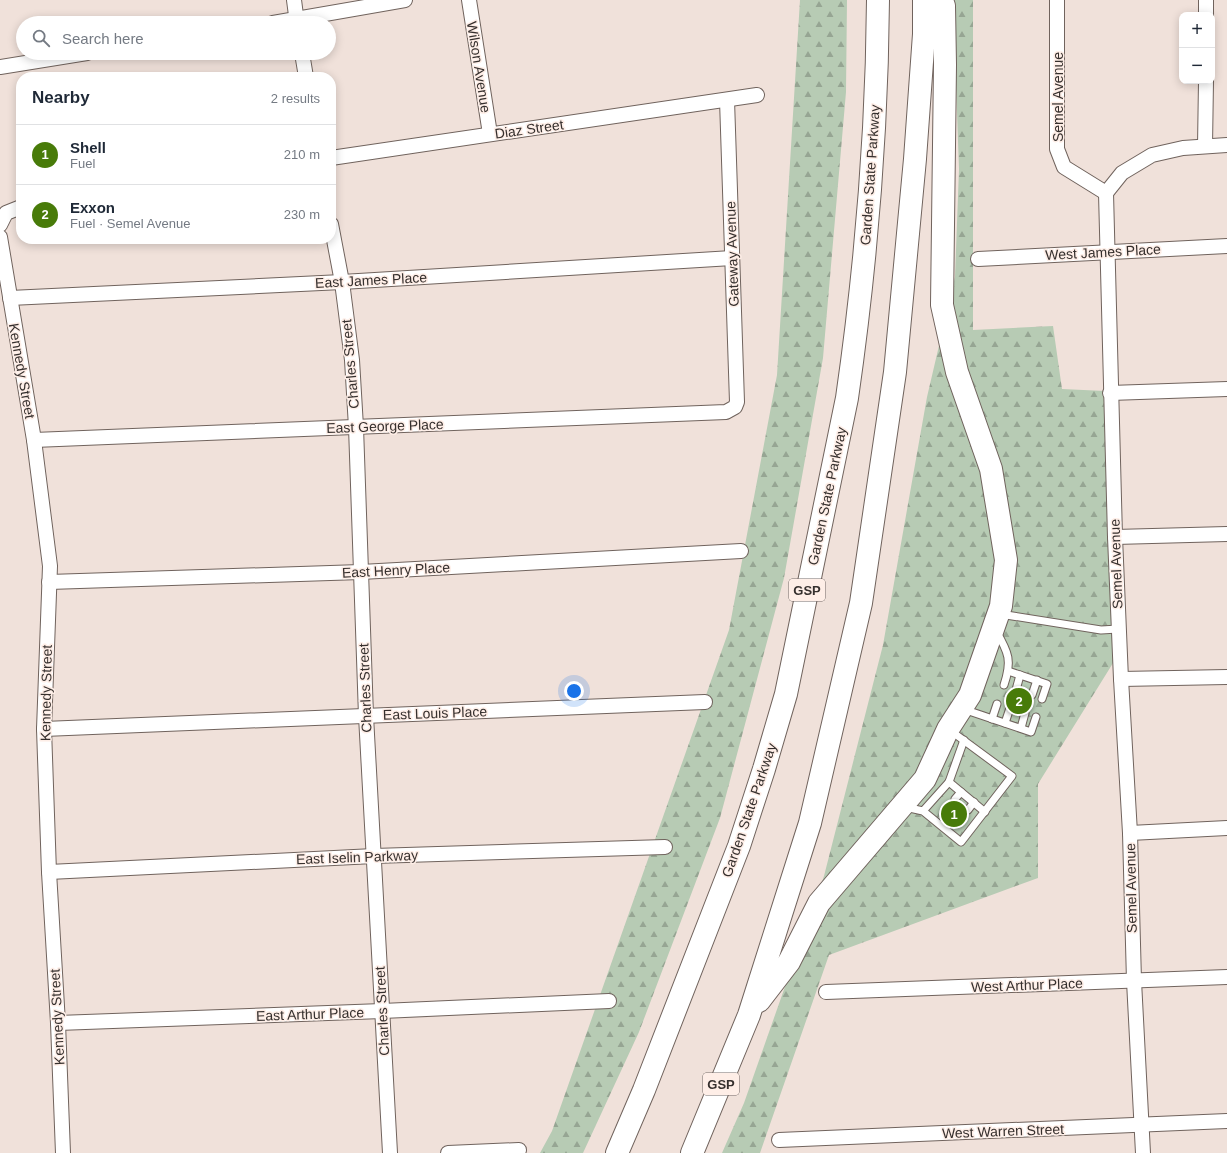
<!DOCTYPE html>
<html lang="en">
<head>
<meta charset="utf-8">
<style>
	:root { --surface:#fff; --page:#f2f2f3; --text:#1f2937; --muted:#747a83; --line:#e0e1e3; --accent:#487b09 }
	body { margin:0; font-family:Arial,sans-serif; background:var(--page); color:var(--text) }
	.controls { position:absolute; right:12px; top:12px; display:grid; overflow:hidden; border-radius:8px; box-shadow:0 2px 10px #0003 }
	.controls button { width:36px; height:36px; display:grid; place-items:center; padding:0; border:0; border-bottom:1px solid var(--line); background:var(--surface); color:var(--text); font:20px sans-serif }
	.you { position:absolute; left:574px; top:691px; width:14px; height:14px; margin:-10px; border:3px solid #fff; border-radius:50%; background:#1a73e8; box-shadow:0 0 0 6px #1a73e833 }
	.badge { display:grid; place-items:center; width:26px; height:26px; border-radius:50%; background:var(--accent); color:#fff; font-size:13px; font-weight:700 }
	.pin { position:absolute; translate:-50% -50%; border:2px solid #fff; box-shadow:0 1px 4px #0006 }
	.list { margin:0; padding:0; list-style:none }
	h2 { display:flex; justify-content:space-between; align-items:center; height:52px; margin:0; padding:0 16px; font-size:17px }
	h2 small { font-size:13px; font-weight:400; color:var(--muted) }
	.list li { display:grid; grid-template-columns:26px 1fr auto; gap:12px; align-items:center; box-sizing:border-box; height:60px; padding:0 16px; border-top:1px solid var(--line) }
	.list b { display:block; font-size:15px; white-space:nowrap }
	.list p { margin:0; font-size:13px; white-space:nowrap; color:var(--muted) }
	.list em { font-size:13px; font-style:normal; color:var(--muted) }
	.icon { flex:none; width:22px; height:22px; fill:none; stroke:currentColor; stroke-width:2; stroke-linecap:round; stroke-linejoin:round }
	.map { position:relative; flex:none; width:1227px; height:1153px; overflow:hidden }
	.search { position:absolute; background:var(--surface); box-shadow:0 2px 10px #0003; left:16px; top:16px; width:320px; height:44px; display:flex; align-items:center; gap:10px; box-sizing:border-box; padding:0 14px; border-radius:22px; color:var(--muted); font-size:15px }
	.panel { position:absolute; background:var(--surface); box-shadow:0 2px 10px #0003; left:16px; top:72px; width:320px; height:172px; border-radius:16px }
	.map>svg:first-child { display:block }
	.forest { fill:url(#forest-firs) }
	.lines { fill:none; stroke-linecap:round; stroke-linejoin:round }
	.service-casing { stroke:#70635d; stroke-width:9 }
	.minor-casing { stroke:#70635d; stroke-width:16 }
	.motorway-casing { stroke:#70635d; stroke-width:24 }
	.service { stroke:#fff; stroke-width:7 }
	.minor { stroke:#fff; stroke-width:14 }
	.motorway { stroke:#fff; stroke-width:22 }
	.labels { text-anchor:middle; stroke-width:3; stroke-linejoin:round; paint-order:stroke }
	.shield { fill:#feeee7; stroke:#726966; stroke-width:1 }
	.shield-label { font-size:13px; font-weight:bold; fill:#36302e }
	.street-label { font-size:14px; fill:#36302e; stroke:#feeee7 }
</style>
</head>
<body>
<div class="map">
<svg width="1227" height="1153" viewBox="0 0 1227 1153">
	<defs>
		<pattern id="forest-firs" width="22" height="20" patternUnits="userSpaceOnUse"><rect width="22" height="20" fill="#b7cbb4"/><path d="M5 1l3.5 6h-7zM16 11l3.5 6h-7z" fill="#96a593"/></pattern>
	</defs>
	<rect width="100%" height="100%" fill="#f0e1da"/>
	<!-- forest -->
	<g class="forest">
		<path d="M 800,0 L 847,0 L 846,92 L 823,358 L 784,578 L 720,818 L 639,1032 L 583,1153 L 540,1153 L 552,1131 L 729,630 L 777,375 Z"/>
		<path d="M 953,0 L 973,0 L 973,330 L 1053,326 L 1062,389 L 1105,391 L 1118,655 L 1038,784 L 1038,878 L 829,955 L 760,1153 L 722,1153 L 744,1103 L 824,876 L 883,645 L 927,397 L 955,277 L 959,169 Z"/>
	</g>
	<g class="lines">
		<!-- service casing -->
		<g class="service-casing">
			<g id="service">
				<path d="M 1000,614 L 1101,630 L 1118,629"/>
				<path d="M 996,631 C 1009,653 1012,661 1004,685"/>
				<path d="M 1008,671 L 1047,684 L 1042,699"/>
				<path d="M 1016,690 L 1020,675"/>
				<path d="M 1032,695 L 1037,680"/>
				<path d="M 963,709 L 1031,732 L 1036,717"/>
				<path d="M 992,719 L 997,704"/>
				<path d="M 1005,723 L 1010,708"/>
				<path d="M 1021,728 L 1025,713"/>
				<path d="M 949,782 L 985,812"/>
				<path d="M 955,799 L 961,792"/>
				<path d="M 905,807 L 923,811 L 961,842 L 1012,776 L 951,731"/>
				<path d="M 968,810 L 974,802"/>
				<path d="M 923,811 L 949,782 L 964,740"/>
			</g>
		</g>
		<!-- minor casing -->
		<g class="minor-casing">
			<g id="minor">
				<path d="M 294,0 L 297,23"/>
				<path d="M 469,0 L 490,134"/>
				<path d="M 1057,0 L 1057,149 L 1064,167 L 1106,193"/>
				<path d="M 1206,15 L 1206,0"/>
				<path d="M 273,23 L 405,0"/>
				<path d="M 302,53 L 306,77"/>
				<path d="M 0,67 L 87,53"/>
				<path d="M 1205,146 L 1206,81"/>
				<path d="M 331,158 L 757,95"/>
				<path d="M 1106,193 L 1115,537 L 1121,679 L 1130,833 L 1134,981 L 1143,1153"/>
				<path d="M 1106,193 L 1122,173 L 1152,155 L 1183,148 L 1227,145"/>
				<path d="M 331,224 L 342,282 L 352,360 L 356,427 L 366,716 L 390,1153"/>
				<path d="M 0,225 L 6,213 L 21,207"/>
				<path d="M 0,237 L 34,440 L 50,566 L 44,729 L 49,872 L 58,1023 L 63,1153"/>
				<path d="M 978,259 L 1227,246"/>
				<path d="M 10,298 L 342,282 L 732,258"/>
				<path d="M 1110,393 L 1227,389"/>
				<path d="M 34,440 L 726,412 L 735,407 L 737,402 L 727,100"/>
				<path d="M 1115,537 L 1227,534"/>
				<path d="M 49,582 L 361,572 L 741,551"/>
				<path d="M 1121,679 L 1227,677"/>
				<path d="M 44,729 L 705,702"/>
				<path d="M 1130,833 L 1227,828"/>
				<path d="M 49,872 L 374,856 L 665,847"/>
				<path d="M 826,992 L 1227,977"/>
				<path d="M 58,1023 L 382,1011 L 609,1001"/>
				<path d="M 779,1140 L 1227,1121"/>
				<path d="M 448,1153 L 519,1150"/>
			</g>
		</g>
		<!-- motorway casing -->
		<g class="motorway-casing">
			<g id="motorway">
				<path d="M 759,1001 L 789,962 L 819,903 L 925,779 L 948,729 L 970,695 L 1001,606 L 1006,560 L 991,469 L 957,372 L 942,305 L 945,65 L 944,6 L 942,0"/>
				<path d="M 617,1153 L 644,1090 L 739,846 L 764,769 L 786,694 L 847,398 C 866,266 877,133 878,0"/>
				<path d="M 692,1153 L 749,1015 L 810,823 L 861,603 L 895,372 L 915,159 L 924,34 L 924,0"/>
			</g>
		</g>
		<!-- service -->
		<use href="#service" class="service"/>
		<!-- minor -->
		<use href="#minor" class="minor"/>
		<!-- motorway -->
		<use href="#motorway" class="motorway"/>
	</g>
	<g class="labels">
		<!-- shield labels -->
		<g class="shield">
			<rect x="789" y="579" width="36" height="22" rx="3"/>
			<rect x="703" y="1073" width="36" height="22" rx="3"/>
		</g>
		<g class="shield-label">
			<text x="807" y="595">GSP</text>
			<text x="721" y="1089">GSP</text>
		</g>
		<!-- street labels -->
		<g class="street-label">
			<text transform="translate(479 67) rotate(81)" y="5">Wilson Avenue</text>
			<text transform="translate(1058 97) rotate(-90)" y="5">Semel Avenue</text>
			<text transform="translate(529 129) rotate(-8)" y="5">Diaz Street</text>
			<text transform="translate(870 175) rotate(-86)" y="5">Garden State Parkway</text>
			<text transform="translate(1103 252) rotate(-3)" y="5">West James Place</text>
			<text transform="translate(732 254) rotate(-92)" y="5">Gateway Avenue</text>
			<text transform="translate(371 280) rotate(-3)" y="5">East James Place</text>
			<text transform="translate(350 364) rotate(-95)" y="5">Charles Street</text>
			<text transform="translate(22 371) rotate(80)" y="5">Kennedy Street</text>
			<text transform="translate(385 426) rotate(-2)" y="5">East George Place</text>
			<text transform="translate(827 496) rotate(-78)" y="5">Garden State Parkway</text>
			<text transform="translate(1116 564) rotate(-92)" y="5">Semel Avenue</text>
			<text transform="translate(396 570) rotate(-3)" y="5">East Henry Place</text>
			<text transform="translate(365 688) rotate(-92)" y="5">Charles Street</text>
			<text transform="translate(46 693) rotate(-89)" y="5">Kennedy Street</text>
			<text transform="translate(435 713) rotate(-2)" y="5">East Louis Place</text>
			<text transform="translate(749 810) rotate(-71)" y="5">Garden State Parkway</text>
			<text transform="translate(357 857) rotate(-2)" y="5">East Iselin Parkway</text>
			<text transform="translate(1131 888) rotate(-91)" y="5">Semel Avenue</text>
			<text transform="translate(1027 985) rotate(-2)" y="5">West Arthur Place</text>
			<text transform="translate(382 1011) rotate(-93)" y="5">Charles Street</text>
			<text transform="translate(310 1014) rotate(-2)" y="5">East Arthur Place</text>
			<text transform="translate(57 1017) rotate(-93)" y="5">Kennedy Street</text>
			<text transform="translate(1003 1131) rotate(-2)" y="5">West Warren Street</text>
		</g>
	</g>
</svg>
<div class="controls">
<button>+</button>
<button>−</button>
</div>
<div class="you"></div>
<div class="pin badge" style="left:954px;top:814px">1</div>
<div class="pin badge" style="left:1019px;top:701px">2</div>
<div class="search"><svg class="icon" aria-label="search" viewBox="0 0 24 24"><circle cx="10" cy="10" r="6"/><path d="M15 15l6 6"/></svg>Search here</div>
<section class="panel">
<h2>Nearby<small>2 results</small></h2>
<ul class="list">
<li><span class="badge">1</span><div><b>Shell</b><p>Fuel</p></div><em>210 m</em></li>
<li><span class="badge">2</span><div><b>Exxon</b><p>Fuel · Semel Avenue</p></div><em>230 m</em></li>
</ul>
</section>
</div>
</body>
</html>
